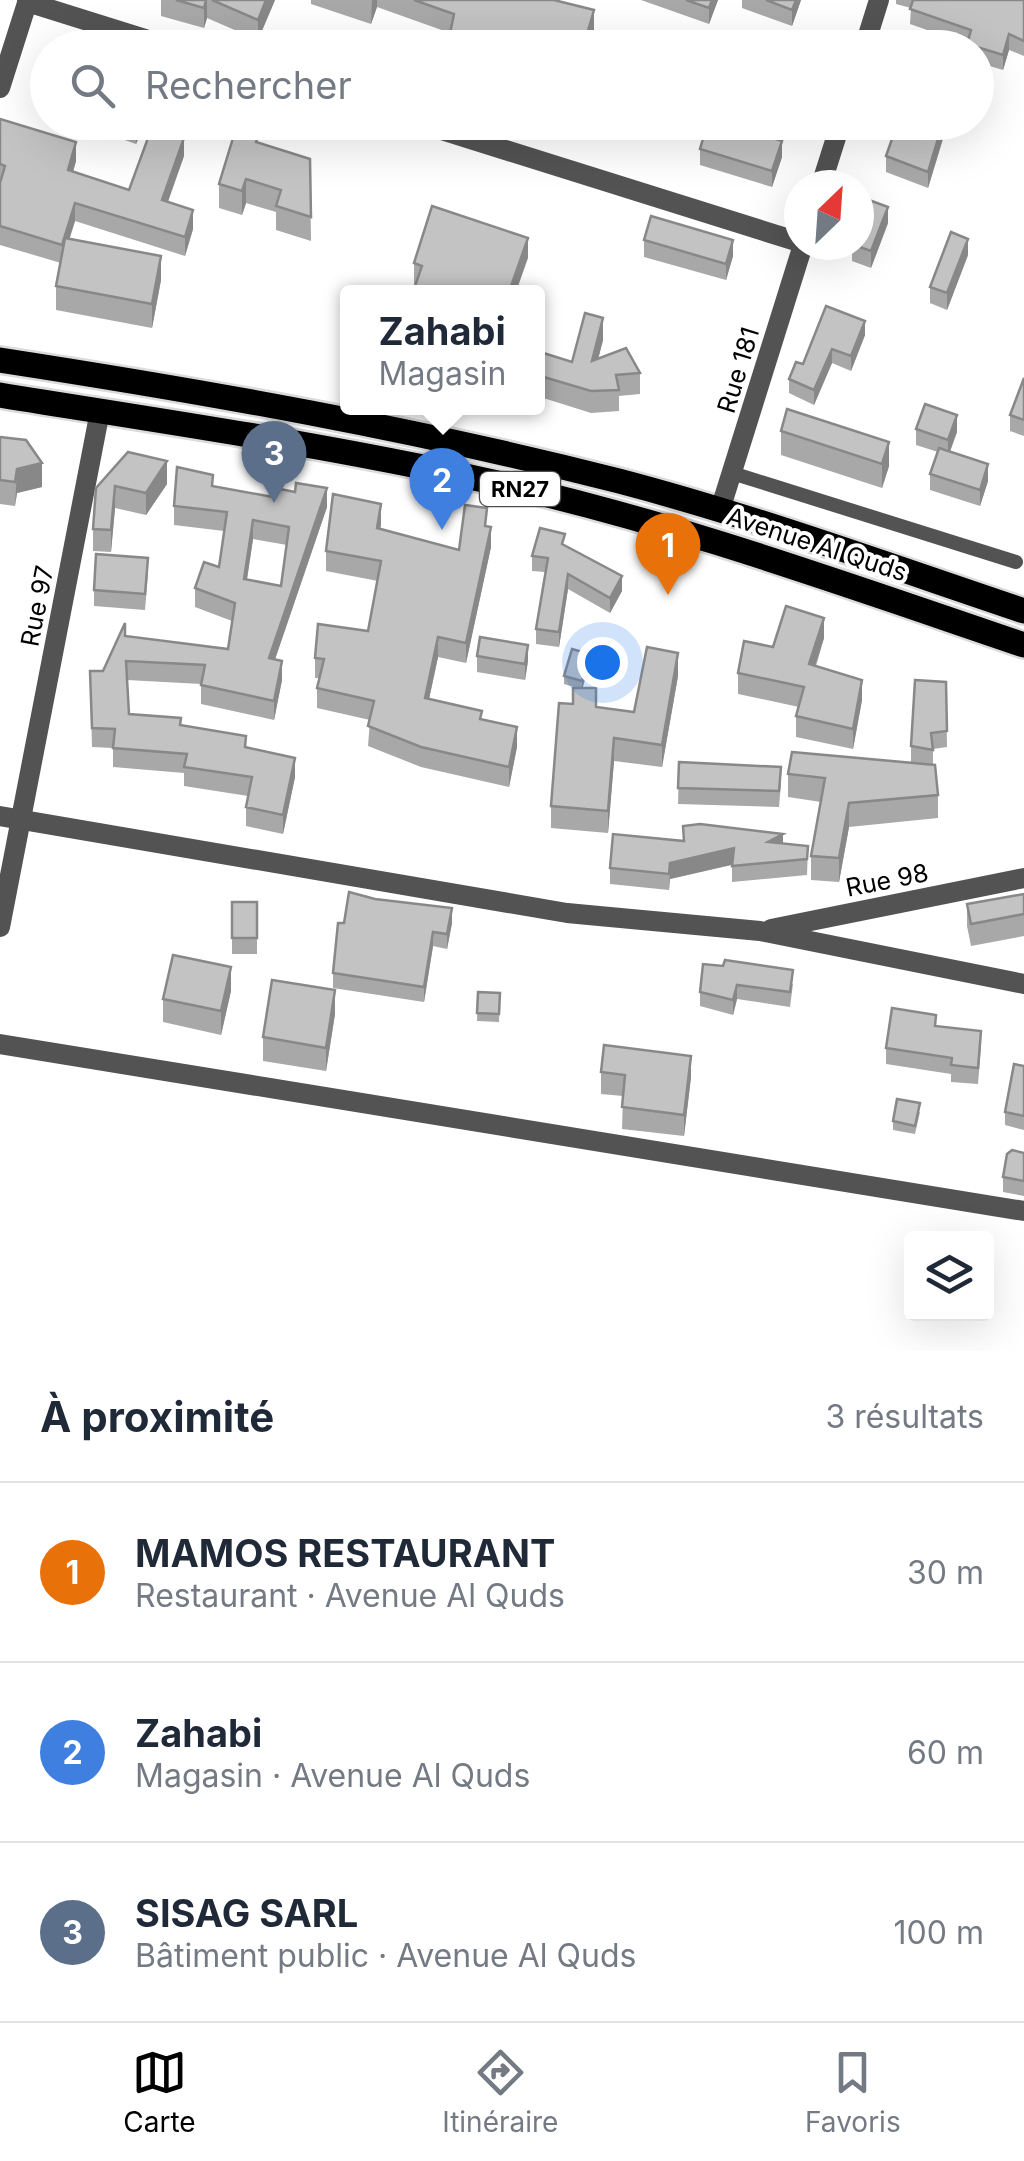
<!DOCTYPE html>
<html lang="fr">
<head>
<meta charset="utf-8">
<style>
	:root { --surface:#fff; --page:#f2f2f3; --text:#1f2937; --muted:#747a83; --line:#e0e1e3; --accent:#000 }
	body { margin:0; font-family:Inter,sans-serif; background:var(--page); color:var(--text) }
	.controls { position:absolute; right:30px; bottom:30px; display:grid; overflow:hidden; border-radius:10px; box-shadow:0 10px 40px #0002 }
	.controls button { width:90px; height:90px; display:grid; place-items:center; padding:0; border:0; border-bottom:2px solid var(--line); background:var(--surface); color:var(--text); font:50px sans-serif }
	.compass { position:absolute; left:784px; top:170px; width:90px; height:90px; border-radius:50%; background:var(--surface); box-shadow:0 10px 40px #0002; rotate:25deg }
	.you { position:absolute; left:602px; top:662px; width:35px; height:35px; margin:-25px; border:8px solid #fff; border-radius:50%; background:#1a73e8; box-shadow:0 0 0 15px #1a73e833 }
	.badge { display:grid; place-items:center; width:65px; height:65px; border-radius:50%; background:var(--accent); color:#fff; font-size:32px; font-weight:700 }
	.pin { position:absolute; translate:-50% -82px; filter:drop-shadow(0 2px 5px #0008) }
	.pin::after { content:''; position:absolute; top:52px; width:35px; height:30px; background:inherit; clip-path:polygon(0 0,100% 0,50% 100%) }
	.popup { position:absolute; left:340px; top:285px; width:205px; height:130px; box-sizing:border-box; display:grid; place-content:center; border-radius:10px; background:var(--surface); filter:drop-shadow(0 2px 8px #0005); font-size:32px; white-space:nowrap; color:var(--muted) }
	.popup b { font-size:38px; color:var(--text) }
	.popup::after { content:''; position:absolute; left:50%; top:100%; margin-left:-20px; border:20px solid transparent; border-top-color:var(--surface) }
	.list { margin:0; padding:0; list-style:none }
	h2 { display:flex; justify-content:space-between; align-items:center; height:130px; margin:0; padding:0 40px; font-size:42px }
	h2 small { font-size:32px; font-weight:400; color:var(--muted) }
	.list li { display:grid; grid-template-columns:65px 1fr auto; gap:30px; align-items:center; box-sizing:border-box; height:180px; padding:0 40px; border-top:2px solid var(--line) }
	.list b { display:block; font-size:38px; white-space:nowrap }
	.list p { margin:0; font-size:32px; white-space:nowrap; color:var(--muted) }
	.list em { font-size:32px; font-style:normal; color:var(--muted) }
	.icon { flex:none; width:55px; height:55px; fill:none; stroke:currentColor; stroke-width:2; stroke-linecap:round; stroke-linejoin:round }
	.map { position:relative; flex:none; width:1024px; height:1351px; overflow:hidden }
	.search { position:absolute; background:var(--surface); box-shadow:0 10px 40px #0002; left:30px; right:30px; top:30px; height:110px; display:flex; align-items:center; gap:25px; box-sizing:border-box; padding:0 35px; border-radius:55px; color:var(--muted); font-size:38px }
	.sheet { height:670px; background:var(--surface) }
	nav { display:flex; justify-content:space-around; align-items:center; box-sizing:border-box; height:140px; border-top:2px solid var(--line); background:var(--surface); font-size:28px; color:var(--muted) }
	nav a { display:grid; justify-items:center; gap:5px }
	nav .on { color:var(--accent) }
	.map>svg:first-child { display:block }
	.lines { fill:none; stroke-linecap:round; stroke-linejoin:round }
	.primary-casing { stroke:#dbdbdb; stroke-width:30 }
	.service { stroke:#535353; stroke-width:14 }
	.minor { stroke:#535353; stroke-width:20 }
	.tertiary { stroke:#535353; stroke-width:20 }
	.primary { stroke:#000; stroke-width:25 }
	.wall { fill:#a8a8a8; fill-rule:evenodd }
	.shaded-wall { fill:#888 }
	.building { fill:#c3c3c3; stroke:#888; stroke-width:2.5; fill-rule:evenodd }
	.labels { text-anchor:middle; stroke-width:8; stroke-linejoin:round; paint-order:stroke }
	.shield { fill:#fff; stroke:#4c4c4c; stroke-width:2.5 }
	.shield-label { font-size:22px; font-weight:bold; fill:#000 }
	.street-label { font-size:25px; fill:#000; stroke:#fff }
</style>
</head>
<body>
<div class="map">
<svg width="1024" height="1351" viewBox="0 0 1024 1351">
	<rect width="100%" height="100%" fill="#fff"/>
	<g class="lines">
		<!-- primary casing -->
		<g class="primary-casing">
			<g id="primary">
				<path d="M 0,360 C 208,392 415,429 619,481 C 756,517 890,566 1024,611"/>
				<path d="M 0,395 C 160,421 321,444 479,479 C 665,519 844,584 1024,645"/>
			</g>
		</g>
		<!-- service -->
		<path class="service" d="M 732,473 L 1016,562"/>
		<!-- minor -->
		<g class="minor">
			<path d="M 27,2 L 174,48"/>
			<path d="M 864,48 L 879,0"/>
			<path d="M 416,122 L 799,242"/>
			<path d="M 821,185 L 841,122"/>
			<path d="M 720,510 L 803,245"/>
			<path d="M 0,816 L 567,913 L 760,931 L 1024,984"/>
			<path d="M 0,927 L 100,411"/>
			<path d="M 771,929 L 1024,878"/>
			<path d="M 0,1044 L 1024,1211"/>
		</g>
		<!-- tertiary -->
		<path class="tertiary" d="M 0,88 L 28,0"/>
		<!-- primary -->
		<use href="#primary" class="primary"/>
	</g>
	<!-- wall -->
	<g class="wall">
		<path d="M 161,0 L 275,0 L 258,40 L 207,18 L 204,28 L 161,16 Z"/>
		<path d="M 311,0 L 554,0 L 594,31 L 589,48 L 447,48 L 450,33 L 377,7 L 371,24 L 311,4 Z"/>
		<path d="M 641,0 L 718,0 L 709,24 Z"/>
		<path d="M 742,0 L 801,0 L 792,26 L 742,8 Z"/>
		<path d="M 896,0 L 1024,0 L 1024,56 L 1009,50 L 1003,70 L 976,62 L 976,48 L 967,48 L 967,44 L 910,24 L 911,8 L 896,4 Z"/>
		<path d="M 0,119 L 76,161 L 73,172 L 129,190 L 184,156 L 167,202 L 193,229 L 185,256 L 75,221 L 69,239 L 161,280 L 152,328 L 56,310 L 56,286 L 61,263 L 0,245 Z"/>
		<path d="M 119,122 L 145,122 L 136,144 L 119,138 Z"/>
		<path d="M 948,122 L 928,188 L 886,172 L 886,156 Z"/>
		<path d="M 260,144 L 310,159 L 311,241 L 276,230 L 276,212 L 246,203 L 242,215 L 219,208 L 219,184 Z"/>
		<path d="M 700,149 L 782,157 L 772,187 L 700,165 Z"/>
		<path d="M 888,223 L 871,268 L 852,261 L 852,245 Z"/>
		<path d="M 644,240 L 733,256 L 726,280 L 644,257 Z"/>
		<path d="M 968,255 L 947,310 L 930,303 L 930,287 Z"/>
		<path d="M 528,258 L 416,284 L 414,284 L 414,263 Z"/>
		<path d="M 826,306 L 865,335 L 851,371 L 832,363 L 814,405 L 789,393 L 789,379 L 803,364 Z"/>
		<path d="M 603,340 L 598,359 L 640,373 L 640,394 L 619,396 L 619,411 L 591,413 L 537,396 L 537,351 L 572,362 Z"/>
		<path d="M 1024,378 L 1024,436 L 1010,431 L 1010,415 Z"/>
		<path d="M 916,429 L 957,432 L 950,452 L 988,481 L 980,506 L 930,490 L 930,474 L 938,452 L 916,445 Z"/>
		<path d="M 781,431 L 889,466 L 882,488 L 781,455 Z"/>
		<path d="M 0,437 L 42,487 L 17,493 L 15,506 L 0,504 Z"/>
		<path d="M 128,452 L 167,484 L 146,515 L 115,508 L 111,552 L 93,551 L 93,529 Z"/>
		<path d="M 213,486 L 327,507 L 275,659 L 282,680 L 274,720 L 201,704 L 201,684 L 127,680 L 129,714 L 181,725 L 246,747 L 295,777 L 283,834 L 246,826 L 246,807 L 248,796 L 184,786 L 184,773 L 113,767 L 113,748 L 92,747 L 90,671 L 103,671 L 125,636 L 228,649 L 232,621 L 195,607 L 195,588 L 219,567 L 224,531 L 174,525 L 174,506 ZM 253,539 L 287,545 L 281,586 L 247,580 Z"/>
		<path d="M 381,524 L 380,529 L 459,550 L 487,526 L 491,547 L 466,663 L 438,657 L 429,699 L 482,719 L 517,747 L 509,787 L 421,767 L 368,746 L 370,720 L 317,708 L 317,688 L 319,678 L 315,678 L 315,658 L 368,631 L 378,581 L 326,571 L 326,551 Z"/>
		<path d="M 565,546 L 622,591 L 610,613 L 568,589 L 559,647 L 536,644 L 536,629 L 545,572 L 532,571 L 532,556 Z"/>
		<path d="M 148,574 L 145,610 L 94,606 L 94,590 Z"/>
		<path d="M 824,638 L 816,666 L 862,700 L 853,749 L 796,737 L 796,716 L 799,707 L 738,694 L 738,673 L 773,647 Z"/>
		<path d="M 477,656 L 528,661 L 525,680 L 477,672 Z"/>
		<path d="M 590,662 L 582,688 L 596,707 L 634,712 L 678,676 L 662,767 L 614,761 L 608,833 L 551,828 L 551,806 L 577,688 L 564,684 L 564,676 Z"/>
		<path d="M 946,682 L 947,747 L 933,749 L 933,765 L 938,795 L 938,818 L 849,827 L 839,882 L 811,880 L 811,856 L 821,802 L 788,797 L 788,774 L 920,764 L 911,762 L 911,746 Z"/>
		<path d="M 679,762 L 781,783 L 779,807 L 678,804 Z"/>
		<path d="M 683,826 L 783,844 L 808,846 L 807,875 L 732,882 L 732,865 L 670,879 L 669,890 L 610,884 L 610,868 L 683,841 Z"/>
		<path d="M 1024,894 L 1024,936 L 971,946 L 967,926 L 967,904 Z"/>
		<rect x="232" y="902" width="25" height="52"/>
		<path d="M 452,923 L 447,949 L 433,946 L 424,1002 L 333,988 L 333,973 Z"/>
		<path d="M 723,966 L 793,984 L 790,1007 L 737,999 L 733,1015 L 700,1006 L 700,992 Z"/>
		<path d="M 231,991 L 221,1035 L 163,1022 L 163,999 Z"/>
		<path d="M 478,992 L 500,993 L 499,1022 L 477,1021 Z"/>
		<path d="M 335,1014 L 326,1071 L 263,1061 L 263,1037 Z"/>
		<path d="M 936,1026 L 981,1047 L 978,1084 L 951,1082 L 951,1074 L 886,1064 L 886,1048 Z"/>
		<path d="M 1024,1066 L 1024,1130 L 1005,1125 L 1005,1112 Z"/>
		<path d="M 601,1072 L 691,1077 L 684,1136 L 622,1129 L 623,1096 L 601,1094 Z"/>
		<path d="M 920,1112 L 915,1134 L 893,1130 L 893,1121 Z"/>
		<path d="M 1024,1153 L 1024,1196 L 1003,1192 L 1003,1177 Z"/>
	</g>
	<!-- shaded-wall -->
	<g class="shaded-wall">
		<path d="M 207,0 L 207,18 L 204,28 L 204,8 Z"/>
		<path d="M 266,0 L 275,0 L 258,40 L 258,20 Z"/>
		<path d="M 372,0 L 377,0 L 377,7 L 371,24 Z"/>
		<path d="M 712,0 L 718,0 L 709,24 L 709,8 Z"/>
		<path d="M 796,0 L 801,0 L 792,26 L 792,10 Z"/>
		<path d="M 594,10 L 594,31 L 589,48 L 583,48 Z"/>
		<path d="M 1009,34 L 1009,50 L 1003,70 L 1003,55 Z"/>
		<path d="M 139,122 L 145,122 L 136,144 L 136,128 Z"/>
		<path d="M 943,122 L 948,122 L 928,188 L 928,172 Z"/>
		<path d="M 184,138 L 184,156 L 162,219 L 162,200 Z"/>
		<path d="M 782,141 L 782,157 L 772,187 L 772,171 Z"/>
		<path d="M 76,142 L 76,161 L 68,189 L 68,170 Z"/>
		<path d="M 246,179 L 246,203 L 242,215 L 242,191 Z"/>
		<path d="M 75,203 L 75,221 L 62,263 L 62,245 Z"/>
		<path d="M 888,207 L 888,223 L 871,268 L 871,251 Z"/>
		<path d="M 193,210 L 193,229 L 185,256 L 185,237 Z"/>
		<path d="M 528,238 L 528,258 L 516,292 L 509,292 Z"/>
		<path d="M 968,239 L 968,255 L 947,310 L 947,293 Z"/>
		<path d="M 733,240 L 733,256 L 726,280 L 726,264 Z"/>
		<path d="M 161,256 L 161,280 L 152,328 L 152,304 Z"/>
		<path d="M 603,318 L 603,340 L 592,383 L 592,361 Z"/>
		<path d="M 865,321 L 865,335 L 851,371 L 851,356 Z"/>
		<path d="M 832,349 L 832,363 L 814,405 L 814,390 Z"/>
		<path d="M 957,415 L 957,432 L 948,456 L 948,440 Z"/>
		<path d="M 889,442 L 889,466 L 882,488 L 882,464 Z"/>
		<path d="M 167,461 L 167,484 L 146,515 L 146,493 Z"/>
		<path d="M 42,463 L 42,487 L 17,493 L 15,506 L 17,469 Z"/>
		<path d="M 988,464 L 988,481 L 980,506 L 980,490 Z"/>
		<path d="M 115,486 L 115,508 L 111,552 L 111,530 Z"/>
		<path d="M 327,488 L 327,507 L 269,677 L 269,658 Z"/>
		<path d="M 381,504 L 381,524 L 377,548 L 377,528 Z"/>
		<path d="M 253,520 L 253,539 L 244,598 L 244,579 Z"/>
		<path d="M 491,527 L 491,547 L 466,663 L 466,643 Z"/>
		<path d="M 568,574 L 568,589 L 559,647 L 559,632 Z"/>
		<path d="M 622,576 L 622,591 L 610,613 L 610,598 Z"/>
		<path d="M 824,618 L 824,638 L 809,685 L 809,664 Z"/>
		<path d="M 438,637 L 438,657 L 425,718 L 425,698 Z"/>
		<path d="M 528,645 L 528,661 L 525,680 L 525,664 Z"/>
		<path d="M 678,653 L 678,676 L 662,767 L 662,745 Z"/>
		<path d="M 590,654 L 590,662 L 582,690 L 582,681 Z"/>
		<path d="M 282,661 L 282,680 L 274,720 L 274,701 Z"/>
		<path d="M 862,680 L 862,700 L 853,749 L 853,729 Z"/>
		<path d="M 517,727 L 517,747 L 509,787 L 509,767 Z"/>
		<path d="M 614,738 L 614,761 L 608,833 L 608,811 Z"/>
		<path d="M 295,758 L 295,777 L 283,834 L 283,815 Z"/>
		<path d="M 849,803 L 849,827 L 839,882 L 839,858 Z"/>
		<path d="M 783,834 L 783,850 L 768,842 Z"/>
		<path d="M 734,848 L 734,864 L 670,879 L 669,890 L 670,863 Z"/>
		<path d="M 452,908 L 452,923 L 447,949 L 447,934 Z"/>
		<path d="M 433,932 L 433,946 L 424,1002 L 424,987 Z"/>
		<path d="M 231,967 L 231,991 L 221,1035 L 221,1011 Z"/>
		<path d="M 737,985 L 737,999 L 733,1015 L 733,1000 Z"/>
		<path d="M 335,990 L 335,1014 L 326,1071 L 326,1048 Z"/>
		<path d="M 691,1056 L 691,1077 L 684,1136 L 684,1115 Z"/>
	</g>
	<!-- building -->
	<g class="building">
		<path d="M 176,0 L 206,0 L 204,8 Z"/>
		<path d="M 212,0 L 266,0 L 258,20 Z"/>
		<path d="M 414,0 L 554,0 L 594,10 L 583,48 L 447,48 L 454,14 Z"/>
		<path d="M 686,0 L 712,0 L 709,8 Z"/>
		<path d="M 766,0 L 796,0 L 792,10 Z"/>
		<path d="M 913,0 L 1024,0 L 1024,41 L 1009,34 L 1003,55 L 967,44 L 971,30 L 910,9 Z"/>
		<path d="M 0,119 L 76,142 L 68,170 L 129,190 L 152,127 L 184,138 L 162,200 L 193,210 L 185,237 L 75,203 L 62,245 L 0,226 L 0,183 L 5,166 L 0,164 Z"/>
		<path d="M 121,122 L 139,122 L 136,128 Z"/>
		<path d="M 708,122 L 724,122 L 782,141 L 772,171 L 700,149 Z"/>
		<path d="M 898,122 L 943,122 L 928,172 L 886,156 Z"/>
		<path d="M 237,125 L 260,132 L 256,142 L 310,159 L 311,217 L 276,206 L 281,190 L 246,179 L 242,191 L 219,184 Z"/>
		<path d="M 869,200 L 888,207 L 871,251 L 854,245 L 859,245 L 859,227 Z"/>
		<path d="M 432,206 L 528,238 L 509,292 L 413,292 L 422,266 L 414,263 Z"/>
		<path d="M 651,216 L 733,240 L 726,264 L 644,240 Z"/>
		<path d="M 951,232 L 968,239 L 947,293 L 930,287 Z"/>
		<path d="M 65,238 L 161,256 L 152,304 L 56,286 Z"/>
		<path d="M 826,306 L 865,321 L 851,356 L 832,349 L 814,390 L 789,379 L 796,362 L 803,364 Z"/>
		<path d="M 585,313 L 603,318 L 592,361 L 626,348 L 640,373 L 616,375 L 619,390 L 591,391 L 537,375 L 537,351 L 572,362 Z"/>
		<path d="M 1024,378 L 1024,420 L 1010,415 Z"/>
		<path d="M 925,404 L 957,415 L 948,440 L 916,429 Z"/>
		<path d="M 787,409 L 889,442 L 882,464 L 781,431 Z"/>
		<path d="M 0,437 L 26,440 L 42,463 L 17,469 L 15,482 L 0,480 Z"/>
		<path d="M 939,448 L 988,464 L 980,490 L 930,474 Z"/>
		<path d="M 128,452 L 167,461 L 146,493 L 115,486 L 111,530 L 93,529 L 96,488 Z"/>
		<path d="M 177,467 L 213,475 L 212,486 L 273,497 L 275,488 L 295,492 L 296,483 L 327,488 L 269,658 L 282,661 L 274,701 L 201,685 L 205,665 L 126,661 L 129,714 L 181,718 L 180,725 L 246,736 L 245,747 L 295,758 L 283,815 L 246,807 L 252,777 L 184,767 L 187,754 L 113,748 L 115,729 L 92,728 L 90,671 L 103,671 L 125,623 L 125,636 L 228,649 L 235,603 L 195,588 L 204,562 L 219,567 L 227,512 L 174,506 ZM 253,520 L 289,527 L 281,586 L 244,579 Z"/>
		<path d="M 333,494 L 381,504 L 377,528 L 459,550 L 465,505 L 487,508 L 485,526 L 491,527 L 466,643 L 438,637 L 425,698 L 482,711 L 480,719 L 517,727 L 509,767 L 421,747 L 368,726 L 374,701 L 317,688 L 324,659 L 315,658 L 318,624 L 368,631 L 381,561 L 326,551 Z"/>
		<path d="M 540,528 L 565,534 L 562,544 L 622,576 L 610,598 L 568,574 L 559,632 L 536,629 L 548,558 L 532,556 Z"/>
		<path d="M 96,554 L 148,558 L 145,594 L 94,590 Z"/>
		<path d="M 786,606 L 824,618 L 809,664 L 862,680 L 853,729 L 796,716 L 804,687 L 738,673 L 744,641 L 773,647 Z"/>
		<path d="M 480,637 L 528,645 L 525,664 L 477,656 Z"/>
		<path d="M 647,647 L 678,653 L 662,745 L 614,738 L 608,811 L 551,806 L 559,703 L 573,704 L 573,688 L 596,688 L 596,707 L 634,712 Z"/>
		<path d="M 572,649 L 590,654 L 582,681 L 564,676 Z"/>
		<path d="M 915,680 L 946,682 L 947,731 L 931,733 L 933,750 L 911,746 Z"/>
		<path d="M 792,752 L 935,765 L 938,795 L 849,803 L 839,858 L 811,856 L 825,778 L 788,774 Z"/>
		<path d="M 679,762 L 781,767 L 779,791 L 678,788 Z"/>
		<path d="M 700,824 L 783,834 L 768,842 L 808,846 L 807,859 L 732,866 L 734,848 L 670,863 L 669,874 L 610,868 L 613,834 L 684,841 L 683,826 Z"/>
		<path d="M 349,892 L 375,899 L 452,908 L 447,934 L 433,932 L 424,987 L 333,973 L 338,923 L 344,923 Z"/>
		<path d="M 1024,894 L 1024,914 L 971,924 L 967,904 Z"/>
		<rect x="232" y="902" width="25" height="36"/>
		<path d="M 173,955 L 231,967 L 221,1011 L 163,999 Z"/>
		<path d="M 725,960 L 793,970 L 790,992 L 737,985 L 733,1000 L 700,992 L 703,964 L 723,966 Z"/>
		<path d="M 272,980 L 335,990 L 326,1048 L 263,1037 Z"/>
		<path d="M 478,992 L 500,993 L 499,1014 L 477,1013 Z"/>
		<path d="M 892,1008 L 936,1015 L 935,1026 L 981,1031 L 978,1068 L 951,1065 L 952,1058 L 886,1048 Z"/>
		<path d="M 604,1045 L 691,1056 L 684,1115 L 622,1107 L 625,1075 L 601,1072 Z"/>
		<path d="M 1014,1064 L 1024,1066 L 1024,1116 L 1005,1112 Z"/>
		<path d="M 897,1099 L 920,1103 L 915,1126 L 893,1121 Z"/>
		<path d="M 1012,1150 L 1024,1153 L 1024,1181 L 1003,1177 L 1007,1154 Z"/>
	</g>
	<g class="labels">
		<!-- shield labels -->
		<rect class="shield" x="480" y="472" width="80" height="34" rx="8"/>
		<g class="shield-label">
			<text x="520" y="497">RN27</text>
		</g>
		<!-- street labels -->
		<g class="street-label">
			<text transform="translate(738 370) rotate(-73)" y="9">Rue 181</text>
			<text transform="translate(817 544) rotate(18)" y="9">Avenue Al Quds</text>
			<text transform="translate(37 606) rotate(-79)" y="9">Rue 97</text>
			<text transform="translate(887 880) rotate(-11)" y="9">Rue 98</text>
		</g>
	</g>
</svg>
<div class="controls">
<button><svg class="icon" aria-label="layers" viewBox="0 0 24 24"><path d="M12 4l9 5-9 5-9-5zM3 14l9 5 9-5"/></svg></button>
</div>
<svg class="compass" viewBox="-18 -18 36 36"><path d="M0-13l5 13h-10z" fill="#e53935"/><path d="M0 13l5-13h-10z" fill="#747a83"/></svg>
<div class="you"></div>
<div class="pin badge" style="left:668px;top:595px;background:#e8710a">1</div>
<div class="pin badge" style="left:442px;top:530px;background:#3f7fe0">2</div>
<div class="popup"><b>Zahabi</b>Magasin</div>
<div class="pin badge" style="left:274px;top:503px;background:#5c6f8a">3</div>
<div class="search"><svg class="icon" aria-label="search" viewBox="0 0 24 24"><circle cx="10" cy="10" r="6"/><path d="M15 15l6 6"/></svg>Rechercher</div>
</div>
<section class="sheet">
<h2>À proximité<small>3 résultats</small></h2>
<ul class="list">
<li><span class="badge" style="background:#e8710a">1</span><div><b>MAMOS RESTAURANT</b><p>Restaurant · Avenue Al Quds</p></div><em>30 m</em></li>
<li><span class="badge" style="background:#3f7fe0">2</span><div><b>Zahabi</b><p>Magasin · Avenue Al Quds</p></div><em>60 m</em></li>
<li><span class="badge" style="background:#5c6f8a">3</span><div><b>SISAG SARL</b><p>Bâtiment public · Avenue Al Quds</p></div><em>100 m</em></li>
</ul>
</section>
<nav>
<a class="on"><svg class="icon" aria-label="map" viewBox="0 0 24 24"><path d="M3 6l6-2 6 2 6-2v14l-6 2-6-2-6 2zM9 4v14M15 6v14"/></svg>Carte</a>
<a><svg class="icon" aria-label="directions" viewBox="0 0 24 24"><path d="M12 3l9 9-9 9-9-9zM9 14v-3h6M13 9l2 2-2 2"/></svg>Itinéraire</a>
<a><svg class="icon" aria-label="saved" viewBox="0 0 24 24"><path d="M7 4h10v16l-5-4-5 4z"/></svg>Favoris</a>
</nav>
</body>
</html>
